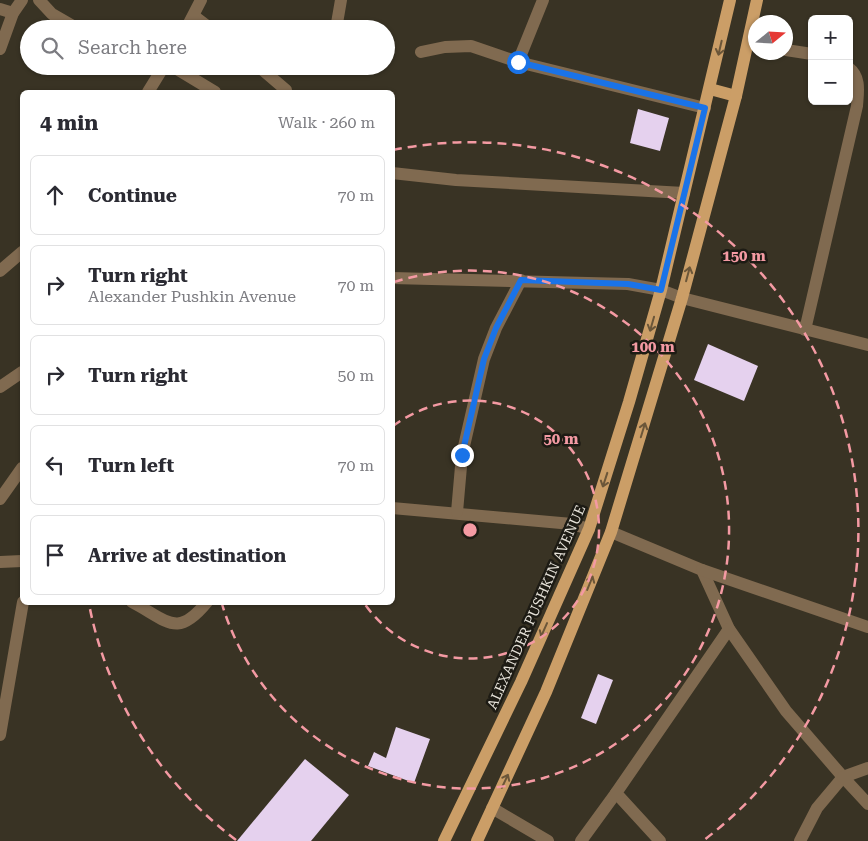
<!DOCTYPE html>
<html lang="en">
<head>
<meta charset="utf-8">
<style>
	:root { --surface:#fff; --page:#f7f7f7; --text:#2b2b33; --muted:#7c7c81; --line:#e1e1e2 }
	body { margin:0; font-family:"Roboto Serif",serif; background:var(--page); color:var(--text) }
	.controls { position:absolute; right:15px; top:15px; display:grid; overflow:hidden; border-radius:8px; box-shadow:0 1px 4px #0004 }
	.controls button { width:45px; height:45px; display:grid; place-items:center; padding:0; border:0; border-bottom:1px solid var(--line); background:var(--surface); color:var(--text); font:25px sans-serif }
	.compass { position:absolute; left:748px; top:15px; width:45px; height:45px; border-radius:50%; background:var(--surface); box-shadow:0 1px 4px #0004; rotate:72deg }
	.stop { position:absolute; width:15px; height:15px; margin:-11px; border:4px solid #1a73e8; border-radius:50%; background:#fff }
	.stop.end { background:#1a73e8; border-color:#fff; box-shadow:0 1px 5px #0008 }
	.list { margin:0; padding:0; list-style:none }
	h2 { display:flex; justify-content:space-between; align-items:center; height:65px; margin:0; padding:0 20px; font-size:21px }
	h2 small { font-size:16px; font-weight:400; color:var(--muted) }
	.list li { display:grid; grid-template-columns:32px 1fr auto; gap:15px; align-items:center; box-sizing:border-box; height:80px; margin:0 10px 10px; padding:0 10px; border:1px solid var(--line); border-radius:8px }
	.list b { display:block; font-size:19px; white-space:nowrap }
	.list p { margin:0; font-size:16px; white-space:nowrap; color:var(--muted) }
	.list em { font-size:16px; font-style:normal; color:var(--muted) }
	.icon { flex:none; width:28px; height:28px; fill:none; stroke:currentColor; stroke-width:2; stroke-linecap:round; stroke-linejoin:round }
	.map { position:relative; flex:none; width:868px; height:841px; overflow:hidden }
	.search { position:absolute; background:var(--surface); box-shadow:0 1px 4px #0004; left:20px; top:20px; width:375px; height:55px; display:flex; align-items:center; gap:12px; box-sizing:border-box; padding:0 18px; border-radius:28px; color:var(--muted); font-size:19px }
	.panel { position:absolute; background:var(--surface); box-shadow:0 1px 4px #0004; left:20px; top:90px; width:375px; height:515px; border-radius:8px }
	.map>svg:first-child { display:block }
	.building { fill:#e5d1ee }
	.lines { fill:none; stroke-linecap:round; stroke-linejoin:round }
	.street { stroke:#806a50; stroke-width:12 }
	.primary { stroke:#cb9e67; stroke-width:12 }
	.oneway { stroke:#6b5639 }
	.route { stroke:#1a73e8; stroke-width:6 }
	.ring { fill:none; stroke:#f49aa3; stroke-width:2.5; stroke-dasharray:9 6 }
	.labels { text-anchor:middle; stroke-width:5; stroke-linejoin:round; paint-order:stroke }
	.street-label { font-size:14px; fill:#e7e3da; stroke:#1d1b14 }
	.centre { fill:#f49aa3; stroke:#1d1b14; stroke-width:2.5 }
	.ring-label { font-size:15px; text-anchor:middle; font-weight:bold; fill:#f49aa3; stroke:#1d1b14; stroke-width:5; stroke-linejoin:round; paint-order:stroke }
</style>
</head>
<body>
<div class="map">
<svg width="868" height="841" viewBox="0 0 868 841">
	<rect width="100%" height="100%" fill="#393324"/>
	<!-- building -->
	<g class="building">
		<path d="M 638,109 L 669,118 L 660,151 L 630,143 Z"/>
		<path d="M 708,344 L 758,366 L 744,401 L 694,380 Z"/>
		<path d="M 598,674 L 613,680 L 596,724 L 581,718 Z"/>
		<path d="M 396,727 L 430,739 L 414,783 L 368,766 L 374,752 L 386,758 Z"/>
		<path d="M 305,759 L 349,795 L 311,841 L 237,841 Z"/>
	</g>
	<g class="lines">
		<!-- street -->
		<g class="street">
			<path d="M 39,0 L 52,14 L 78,29"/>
			<path d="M 0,9 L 13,13"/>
			<path d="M 194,16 L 211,29"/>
			<path d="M 186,29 L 201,0"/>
			<path d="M 336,29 L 341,0"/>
			<path d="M 0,49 L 13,13 L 22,0"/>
			<path d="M 786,50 L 812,54"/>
			<path d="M 421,52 L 445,47 L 471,46 L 518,62 L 705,108"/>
			<path d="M 518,62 L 543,0"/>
			<path d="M 172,66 L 215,92"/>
			<path d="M 258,66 L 286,90"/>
			<path d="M 148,92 L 164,66"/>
			<path d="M 392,173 L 456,180 L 684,193"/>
			<path d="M 0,271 L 22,252"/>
			<path d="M 392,278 L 628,284 L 661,290 L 682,298 L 868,345"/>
			<path d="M 805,330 L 857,106 C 858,92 861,77 849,68"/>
			<path d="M 0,387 L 22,372"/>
			<path d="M 0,499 L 22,468"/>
			<path d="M 392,508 L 572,524 L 589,529"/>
			<path d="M 457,512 L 462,455 L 484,359 L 496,328 L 521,280"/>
			<path d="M 611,532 L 702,570 L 729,629 L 786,711 L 843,777 L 817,808 L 800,841"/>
			<path d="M 0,562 L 22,561"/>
			<path d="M 702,570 L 868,627"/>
			<path d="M 132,602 C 168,621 177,639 207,602"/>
			<path d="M 0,735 L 23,602"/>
			<path d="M 868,768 L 843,777 L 868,804"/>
			<path d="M 492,808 L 548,841"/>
			<path d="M 581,841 L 616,793"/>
			<path d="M 660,841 L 616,793 L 729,629"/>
		</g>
		<!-- primary -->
		<g class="primary">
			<path d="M 710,89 L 736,96"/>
			<path d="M 444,841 L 521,682 L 589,529 L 629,402 L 661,290 L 730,0"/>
			<path d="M 477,841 L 546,692 L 611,532 L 682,298 L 736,96 L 757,0"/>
		</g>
	</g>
	<!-- one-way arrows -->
	<defs><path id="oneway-shaft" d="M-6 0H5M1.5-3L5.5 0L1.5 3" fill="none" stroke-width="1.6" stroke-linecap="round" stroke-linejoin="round" transform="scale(1.25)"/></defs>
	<g class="oneway">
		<use href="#oneway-shaft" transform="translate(720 48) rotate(103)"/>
		<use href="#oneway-shaft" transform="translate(688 274) rotate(-75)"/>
		<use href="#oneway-shaft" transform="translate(652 324) rotate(106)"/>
		<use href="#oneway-shaft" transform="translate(643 430) rotate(-73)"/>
		<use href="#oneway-shaft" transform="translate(605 480) rotate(108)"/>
		<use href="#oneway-shaft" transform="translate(590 583) rotate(-68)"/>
		<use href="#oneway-shaft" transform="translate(544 630) rotate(114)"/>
		<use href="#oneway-shaft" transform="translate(505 781) rotate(-65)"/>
	</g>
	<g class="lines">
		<!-- route -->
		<path class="route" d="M 462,455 L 484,359 L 496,328 L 521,280 L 628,284 L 661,290 L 705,108 L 518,62"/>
	</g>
	<!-- distance rings -->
	<g class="ring">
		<path d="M393 426A129 129 0 1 1 364 603"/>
		<path d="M394 282A259 259 0 1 1 222 604"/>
		<path d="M236 840A388 388 0 0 1 89 604M393 150A388 388 0 0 1 704 840"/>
	</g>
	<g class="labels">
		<!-- street labels -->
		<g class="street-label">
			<text transform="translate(536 607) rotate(-66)" y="5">ALEXANDER PUSHKIN AVENUE</text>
		</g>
	</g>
	<circle cx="470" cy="530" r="8" class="centre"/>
	<g class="ring-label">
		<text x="744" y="261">150 m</text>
		<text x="653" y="352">100 m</text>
		<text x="561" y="444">50 m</text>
	</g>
</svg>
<div class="controls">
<button>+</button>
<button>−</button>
</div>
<svg class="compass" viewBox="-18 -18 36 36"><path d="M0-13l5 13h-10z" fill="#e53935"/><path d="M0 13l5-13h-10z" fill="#7c7c81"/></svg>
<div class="stop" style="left:518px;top:62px"></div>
<div class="stop end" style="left:462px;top:455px"></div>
<div class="search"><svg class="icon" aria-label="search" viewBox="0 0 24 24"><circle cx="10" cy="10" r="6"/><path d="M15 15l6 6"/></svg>Search here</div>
<section class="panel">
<h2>4 min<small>Walk · 260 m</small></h2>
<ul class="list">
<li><svg class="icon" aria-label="ahead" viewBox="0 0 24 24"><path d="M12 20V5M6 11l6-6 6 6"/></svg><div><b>Continue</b></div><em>70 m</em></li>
<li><svg class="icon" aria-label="right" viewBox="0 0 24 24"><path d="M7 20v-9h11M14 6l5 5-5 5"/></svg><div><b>Turn right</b><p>Alexander Pushkin Avenue</p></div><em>70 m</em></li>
<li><svg class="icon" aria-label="right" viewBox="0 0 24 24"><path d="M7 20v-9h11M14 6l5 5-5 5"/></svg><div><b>Turn right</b></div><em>50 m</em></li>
<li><svg class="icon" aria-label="left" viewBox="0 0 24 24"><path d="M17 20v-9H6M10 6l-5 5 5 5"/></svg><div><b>Turn left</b></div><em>70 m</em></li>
<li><svg class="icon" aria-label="arrive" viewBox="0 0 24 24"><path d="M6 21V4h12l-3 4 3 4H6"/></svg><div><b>Arrive at destination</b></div></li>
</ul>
</section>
</div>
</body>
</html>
